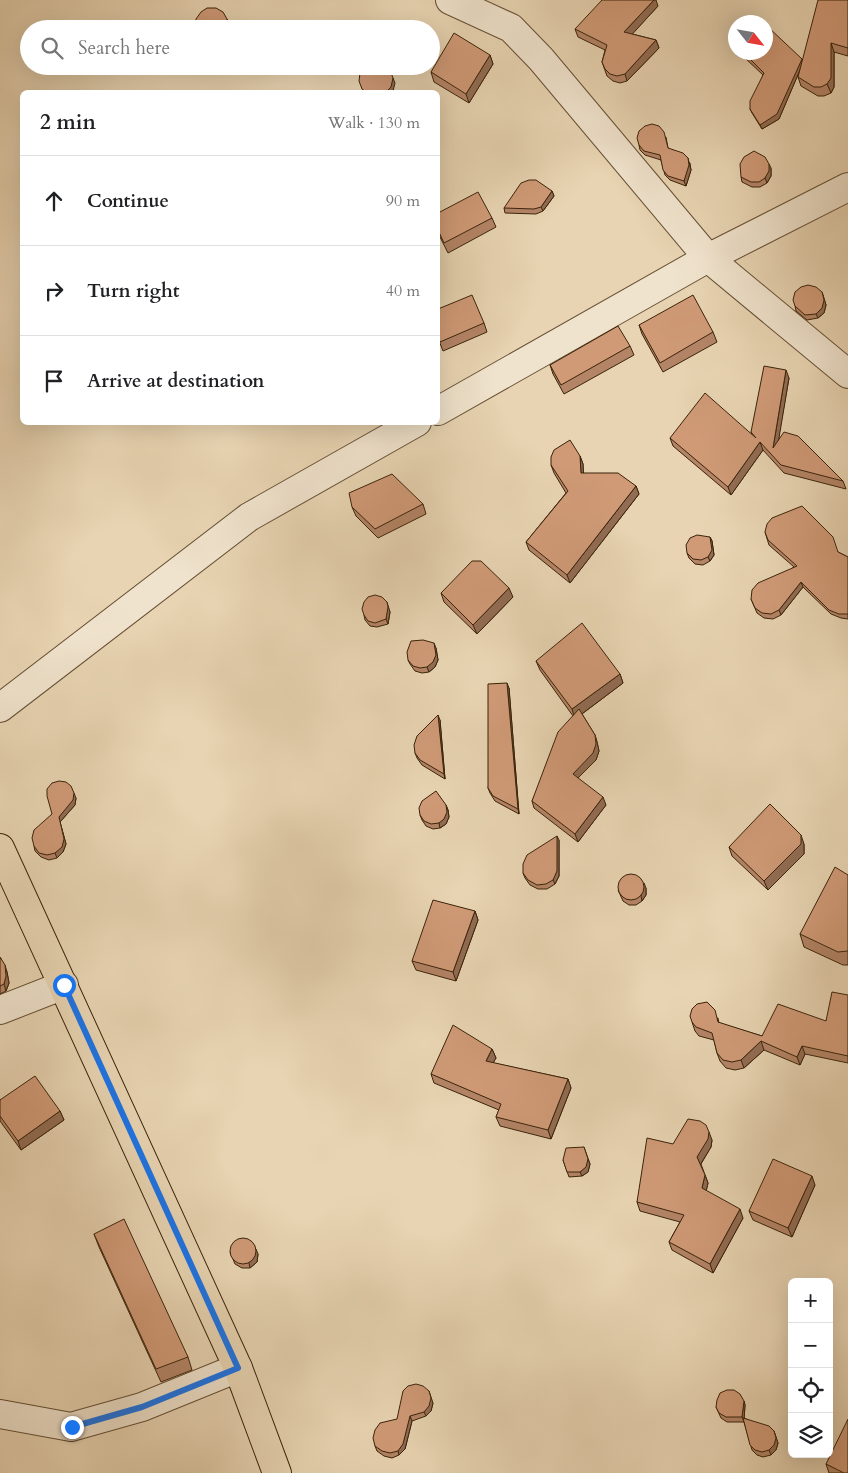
<!DOCTYPE html>
<html lang="en">
<head>
<meta charset="utf-8">
<style>
	:root { --surface:#fff; --page:#f6f6f6; --text:#202124; --muted:#757577; --line:#e0e0e0 }
	body { margin:0; font-family:Cardo,serif; background:var(--page); color:var(--text) }
	.controls { position:absolute; right:15px; bottom:15px; display:grid; overflow:hidden; border-radius:8px; box-shadow:0 5px 20px #0002 }
	.controls button { width:45px; height:45px; display:grid; place-items:center; padding:0; border:0; border-bottom:1px solid var(--line); background:var(--surface); color:var(--text); font:25px sans-serif }
	.compass { position:absolute; left:728px; top:15px; width:45px; height:45px; border-radius:50%; background:var(--surface); box-shadow:0 5px 20px #0002; rotate:121deg }
	.stop { position:absolute; width:15px; height:15px; margin:-11px; border:4px solid #1a73e8; border-radius:50%; background:#fff }
	.stop.end { background:#1a73e8; border-color:#fff; box-shadow:0 1px 5px #0008 }
	.list { margin:0; padding:0; list-style:none }
	h2 { display:flex; justify-content:space-between; align-items:center; height:65px; margin:0; padding:0 20px; font-size:21px }
	h2 small { font-size:16px; font-weight:400; color:var(--muted) }
	.list li { display:grid; grid-template-columns:32px 1fr auto; gap:15px; align-items:center; box-sizing:border-box; height:90px; padding:0 20px; border-top:1px solid var(--line) }
	.list b { display:block; font-size:19px; white-space:nowrap }
	.list em { font-size:16px; font-style:normal; color:var(--muted) }
	.icon { flex:none; width:28px; height:28px; fill:none; stroke:currentColor; stroke-width:2; stroke-linecap:round; stroke-linejoin:round }
	.map { position:relative; flex:none; width:848px; height:1473px; overflow:hidden }
	.search { position:absolute; background:var(--surface); box-shadow:0 5px 20px #0002; left:20px; top:20px; width:420px; height:55px; display:flex; align-items:center; gap:12px; box-sizing:border-box; padding:0 18px; border-radius:28px; color:var(--muted); font-size:19px }
	.panel { position:absolute; background:var(--surface); box-shadow:0 5px 20px #0002; left:20px; top:90px; width:420px; height:335px; border-radius:8px }
	.map>svg:first-child { display:block }
	.lines { fill:none; stroke-linecap:round; stroke-linejoin:round }
	.street-casing { stroke:#664f34; stroke-width:30 }
	.primary-casing { stroke:#3a230a; stroke-width:30 }
	.street { stroke:#f0e3cd; stroke-width:28 }
	.primary { stroke:#e8d4b2; stroke-width:28 }
	.wall { fill:#b38466; stroke:#3a230a }
	.shaded-wall { fill:#926c53; stroke:#3a230a }
	.building { fill:#d09a77; stroke:#3a230a }
	.route { stroke:#1a73e8; stroke-width:6 }
</style>
</head>
<body>
<div class="map">
<svg width="848" height="1473" viewBox="0 0 848 1473">
	<rect width="100%" height="100%" fill="#e8d4b2"/>
	<filter id="stains"><feTurbulence type="fractalNoise" baseFrequency=".004" numOctaves="4"/><feColorMatrix values="0 0 0 0 .2 0 0 0 0 .09 0 0 0 0 .02 0 0 0 .5 -.17"/></filter>
	<radialGradient id="worn" r=".72"><stop offset=".6" stop-color="#630" stop-opacity="0"/><stop offset="1" stop-color="#630" stop-opacity=".3"/></radialGradient>
	<g class="lines">
		<!-- street casing -->
		<g class="street-casing">
			<g id="street">
				<path d="M 450,0 L 511,28 L 541,59 L 708,258 L 848,374"/>
				<path d="M 438,411 L 708,258 L 848,187"/>
				<path d="M 0,708 L 249,517 L 417,422"/>
				<path d="M 0,1010 L 64,985"/>
				<path d="M 0,1414 L 71,1427 L 142,1407 L 238,1368"/>
			</g>
		</g>
		<!-- primary casing -->
		<g class="primary-casing">
			<path id="primary" d="M 0,848 L 238,1368 L 277,1473"/>
		</g>
		<!-- street -->
		<use href="#street" class="street"/>
		<!-- primary -->
		<use href="#primary" class="primary"/>
	</g>
	<!-- wall -->
	<g class="wall">
		<path d="M 848,0 L 848,56 L 834,52 L 834,87 L 831,93 L 824,96 L 818,96 L 801,86 L 798,77 L 799,72 L 779,119 L 762,129 L 752,113 L 750,109 L 763,75 L 745,58 L 744,53 L 802,61 Z"/>
		<path d="M 658,6 L 632,34 L 656,40 L 659,48 L 627,81 L 620,83 L 613,81 L 607,76 L 602,62 L 605,50 L 578,37 L 575,29 Z"/>
		<path d="M 490,55 L 493,64 L 469,103 L 434,82 L 431,72 Z"/>
		<path d="M 666,137 L 668,148 L 690,163 L 691,170 L 686,186 L 670,180 L 665,175 L 661,160 L 645,155 L 640,150 L 639,145 Z"/>
		<path d="M 771,168 L 771,176 L 767,183 L 760,187 L 752,187 L 742,182 L 741,177 Z"/>
		<path d="M 552,191 L 554,196 L 543,211 L 536,214 L 505,213 L 504,208 Z"/>
		<path d="M 438,213 L 492,218 L 496,227 L 448,253 L 438,233 Z"/>
		<path d="M 822,292 L 826,305 L 824,313 L 818,318 L 807,320 L 796,311 L 795,306 Z"/>
		<path d="M 438,309 L 484,323 L 487,332 L 443,351 L 438,338 Z"/>
		<path d="M 639,325 L 713,332 L 717,342 L 663,372 L 642,334 Z"/>
		<path d="M 630,346 L 634,355 L 564,394 L 553,374 L 550,365 Z"/>
		<path d="M 789,378 L 778,440 L 843,481 L 846,489 L 784,473 L 763,450 L 731,495 L 673,446 L 670,438 L 752,434 L 751,432 Z"/>
		<path d="M 580,456 L 583,464 L 583,473 L 636,486 L 639,494 L 570,583 L 529,550 L 526,542 L 566,493 L 554,473 L 551,465 Z"/>
		<path d="M 423,504 L 426,514 L 378,538 L 356,516 L 352,507 Z"/>
		<path d="M 765,532 L 838,552 L 848,557 L 848,619 L 841,618 L 831,614 L 803,587 L 781,615 L 773,619 L 764,618 L 757,613 L 751,599 L 794,567 L 769,545 Z"/>
		<path d="M 710,537 L 712,541 L 714,555 L 710,561 L 703,565 L 695,564 L 689,558 L 687,553 Z"/>
		<path d="M 441,593 L 513,597 L 477,634 L 444,602 Z"/>
		<path d="M 388,607 L 390,612 L 388,624 L 377,627 L 370,626 L 365,620 L 364,615 Z"/>
		<path d="M 436,648 L 438,660 L 435,667 L 429,672 L 422,673 L 415,671 L 410,664 L 408,660 Z"/>
		<path d="M 536,661 L 620,674 L 623,683 L 582,714 L 595,735 L 597,742 L 599,751 L 596,760 L 578,778 L 606,805 L 578,842 L 534,808 L 532,801 L 573,716 L 540,670 Z"/>
		<path d="M 509,688 L 519,814 L 495,801 L 490,793 L 488,788 Z"/>
		<path d="M 440,720 L 445,779 L 422,765 L 417,758 L 415,753 Z"/>
		<path d="M 76,798 L 75,805 L 60,822 L 66,844 L 63,852 L 57,858 L 49,860 L 41,857 L 35,851 L 34,846 L 52,814 Z"/>
		<path d="M 446,805 L 448,810 L 449,817 L 446,824 L 440,828 L 433,829 L 426,826 L 422,820 L 420,815 Z"/>
		<path d="M 559,840 L 559,876 L 555,884 L 547,889 L 538,889 L 530,885 L 525,878 L 523,873 Z"/>
		<path d="M 804,844 L 804,854 L 768,890 L 732,856 L 729,847 Z"/>
		<path d="M 848,875 L 848,965 L 843,965 L 804,947 L 800,934 Z"/>
		<path d="M 646,888 L 646,895 L 642,901 L 636,905 L 629,905 L 623,901 L 618,890 Z"/>
		<path d="M 475,911 L 478,920 L 456,981 L 416,970 L 412,961 Z"/>
		<path d="M 0,957 L 7,972 L 9,983 L 6,991 L 0,994 Z"/>
		<path d="M 848,995 L 848,1063 L 805,1054 L 800,1065 L 764,1050 L 744,1068 L 735,1070 L 726,1068 L 720,1061 L 717,1053 L 714,1040 L 699,1036 L 695,1031 L 692,1022 L 718,1018 L 719,1023 L 762,1036 L 826,1021 Z"/>
		<path d="M 492,1049 L 496,1058 L 493,1063 L 568,1079 L 571,1088 L 551,1139 L 500,1126 L 496,1117 L 499,1110 L 434,1083 L 431,1074 Z"/>
		<path d="M 0,1100 L 60,1111 L 64,1120 L 21,1150 L 0,1121 Z"/>
		<path d="M 712,1140 L 711,1147 L 701,1164 L 708,1183 L 706,1191 L 743,1218 L 713,1273 L 672,1250 L 669,1242 L 680,1222 L 640,1211 L 637,1202 L 673,1144 Z"/>
		<path d="M 584,1147 L 590,1164 L 588,1172 L 582,1176 L 569,1177 L 563,1160 Z"/>
		<path d="M 815,1185 L 792,1237 L 753,1220 L 749,1211 Z"/>
		<path d="M 94,1234 L 188,1357 L 192,1370 L 161,1382 L 99,1247 Z"/>
		<path d="M 230,1252 L 258,1254 L 257,1262 L 250,1268 L 242,1268 L 235,1264 Z"/>
		<path d="M 744,1401 L 745,1405 L 744,1418 L 774,1431 L 778,1443 L 776,1450 L 771,1455 L 763,1457 L 757,1455 L 752,1450 L 744,1422 L 727,1422 L 721,1418 L 716,1407 Z"/>
		<path d="M 433,1403 L 431,1411 L 426,1416 L 412,1421 L 405,1449 L 399,1455 L 392,1458 L 384,1456 L 377,1451 L 375,1446 L 397,1419 Z"/>
		<path d="M 826,1464 L 848,1473 L 829,1473 Z"/>
	</g>
	<!-- shaded-wall -->
	<g class="shaded-wall">
		<path d="M 654,0 L 656,0 L 658,6 L 627,40 L 624,32 Z"/>
		<path d="M 227,19 L 229,24 L 229,29 L 226,29 Z"/>
		<path d="M 656,40 L 659,48 L 627,81 L 625,74 Z"/>
		<path d="M 831,43 L 834,52 L 834,87 L 831,93 L 827,84 Z"/>
		<path d="M 490,55 L 493,64 L 469,103 L 466,94 Z"/>
		<path d="M 802,59 L 803,63 L 779,119 L 762,129 L 760,125 Z"/>
		<path d="M 393,78 L 395,83 L 393,91 L 392,92 L 386,92 Z"/>
		<path d="M 688,158 L 691,170 L 686,186 L 684,181 Z"/>
		<path d="M 769,164 L 771,168 L 771,176 L 767,183 L 765,178 Z"/>
		<path d="M 552,191 L 554,196 L 543,211 L 541,207 Z"/>
		<path d="M 822,292 L 826,305 L 824,313 L 818,318 L 816,314 Z"/>
		<path d="M 786,370 L 789,378 L 776,456 L 773,448 Z"/>
		<path d="M 760,442 L 763,450 L 731,495 L 728,487 Z"/>
		<path d="M 580,456 L 583,464 L 584,481 L 581,473 Z"/>
		<path d="M 636,486 L 639,494 L 570,583 L 567,575 Z"/>
		<path d="M 710,537 L 712,541 L 714,555 L 710,561 L 708,557 Z"/>
		<path d="M 801,582 L 803,587 L 781,615 L 779,610 Z"/>
		<path d="M 509,588 L 513,597 L 477,634 L 473,625 Z"/>
		<path d="M 387,602 L 390,612 L 388,624 L 386,619 Z"/>
		<path d="M 434,643 L 436,648 L 438,660 L 435,667 L 429,672 L 427,667 Z"/>
		<path d="M 620,674 L 623,683 L 575,719 L 572,709 Z"/>
		<path d="M 507,683 L 509,688 L 519,814 L 518,809 Z"/>
		<path d="M 438,715 L 440,720 L 445,779 L 444,774 Z"/>
		<path d="M 595,735 L 597,742 L 599,751 L 596,760 L 575,781 L 573,774 Z"/>
		<path d="M 74,793 L 76,798 L 75,805 L 60,822 L 66,844 L 63,852 L 57,858 L 55,853 L 59,817 Z"/>
		<path d="M 603,797 L 606,805 L 578,842 L 575,834 Z"/>
		<path d="M 446,805 L 448,810 L 449,817 L 446,824 L 440,828 L 439,823 Z"/>
		<path d="M 801,835 L 804,844 L 804,854 L 768,890 L 764,881 Z"/>
		<path d="M 557,836 L 559,840 L 559,876 L 555,884 L 553,880 Z"/>
		<path d="M 644,883 L 646,888 L 646,895 L 642,901 L 641,896 Z"/>
		<path d="M 475,911 L 478,920 L 456,981 L 453,972 Z"/>
		<path d="M 5,965 L 7,972 L 9,983 L 6,991 L 4,984 Z"/>
		<path d="M 761,1041 L 764,1050 L 744,1068 L 741,1060 Z"/>
		<path d="M 802,1046 L 805,1054 L 800,1065 L 797,1057 Z"/>
		<path d="M 492,1049 L 496,1058 L 489,1070 L 486,1061 Z"/>
		<path d="M 568,1079 L 571,1088 L 551,1139 L 548,1130 Z"/>
		<path d="M 60,1111 L 64,1120 L 21,1150 L 18,1141 Z"/>
		<path d="M 709,1132 L 712,1140 L 711,1147 L 700,1165 L 697,1157 Z"/>
		<path d="M 588,1159 L 590,1164 L 588,1172 L 582,1176 L 580,1172 Z"/>
		<path d="M 705,1175 L 708,1183 L 705,1196 L 702,1188 Z"/>
		<path d="M 812,1176 L 815,1185 L 792,1237 L 788,1228 Z"/>
		<path d="M 740,1209 L 743,1218 L 713,1273 L 710,1264 Z"/>
		<path d="M 256,1249 L 258,1254 L 257,1262 L 250,1268 L 249,1263 Z"/>
		<path d="M 429,1391 L 433,1403 L 431,1411 L 426,1416 L 424,1412 Z"/>
		<path d="M 744,1401 L 745,1405 L 744,1422 L 742,1417 Z"/>
		<path d="M 410,1416 L 412,1421 L 405,1449 L 399,1455 L 398,1451 Z"/>
		<path d="M 774,1431 L 778,1443 L 776,1450 L 771,1455 L 769,1450 Z"/>
	</g>
	<!-- building -->
	<g class="building">
		<path d="M 602,0 L 654,0 L 624,32 L 656,40 L 625,74 L 617,76 L 610,74 L 605,69 L 602,62 L 607,45 L 575,29 Z"/>
		<path d="M 818,0 L 848,0 L 848,48 L 831,43 L 831,78 L 827,84 L 821,87 L 814,87 L 798,77 Z"/>
		<path d="M 207,8 L 216,8 L 223,12 L 227,19 L 227,27 L 226,29 L 197,29 L 196,27 L 196,19 L 201,12 Z"/>
		<path d="M 766,26 L 768,27 L 802,59 L 777,114 L 760,125 L 750,109 L 750,101 L 764,73 L 743,52 L 766,52 Z"/>
		<path d="M 454,33 L 490,55 L 466,94 L 431,72 Z"/>
		<path d="M 365,66 L 385,66 L 390,70 L 393,78 L 391,87 L 386,92 L 366,92 L 362,89 L 359,81 L 360,73 Z"/>
		<path d="M 652,124 L 659,126 L 664,132 L 668,148 L 683,153 L 688,158 L 689,165 L 684,181 L 668,176 L 663,170 L 660,155 L 644,151 L 639,145 L 637,138 L 639,131 L 645,126 Z"/>
		<path d="M 754,151 L 765,157 L 769,164 L 769,171 L 765,178 L 759,182 L 751,182 L 741,177 L 740,164 L 744,157 Z"/>
		<path d="M 529,180 L 536,180 L 552,191 L 541,207 L 534,209 L 504,208 L 521,183 Z"/>
		<path d="M 478,192 L 492,218 L 444,243 L 438,230 L 438,213 Z"/>
		<path d="M 808,285 L 816,287 L 822,292 L 824,300 L 822,308 L 816,314 L 805,315 L 795,306 L 793,300 L 795,292 L 801,287 Z"/>
		<path d="M 472,295 L 484,323 L 440,342 L 438,337 L 438,309 Z"/>
		<path d="M 693,295 L 713,332 L 660,363 L 639,325 Z"/>
		<path d="M 618,326 L 630,346 L 561,385 L 550,365 Z"/>
		<path d="M 764,366 L 786,370 L 773,448 L 784,432 L 798,436 L 843,481 L 781,465 L 760,442 L 728,487 L 670,438 L 705,393 L 756,438 L 751,432 Z"/>
		<path d="M 570,440 L 580,456 L 581,473 L 618,473 L 636,486 L 567,575 L 526,542 L 568,491 L 551,465 L 551,457 L 554,450 Z"/>
		<path d="M 392,474 L 423,504 L 375,529 L 352,507 L 349,493 Z"/>
		<path d="M 802,506 L 833,537 L 838,552 L 848,557 L 848,614 L 839,614 L 829,610 L 801,582 L 779,610 L 771,614 L 762,613 L 755,608 L 751,599 L 752,590 L 758,583 L 797,566 L 768,540 L 765,532 L 767,524 L 772,518 Z"/>
		<path d="M 697,535 L 710,537 L 712,550 L 708,557 L 701,560 L 693,559 L 687,553 L 686,545 L 690,538 Z"/>
		<path d="M 472,561 L 481,561 L 509,588 L 473,625 L 441,593 Z"/>
		<path d="M 375,595 L 382,597 L 387,602 L 388,607 L 386,619 L 375,623 L 368,621 L 364,615 L 362,609 L 364,602 L 368,597 Z"/>
		<path d="M 582,623 L 620,674 L 572,709 L 536,661 Z"/>
		<path d="M 423,640 L 434,643 L 436,655 L 433,662 L 427,667 L 420,668 L 413,666 L 408,660 L 407,652 L 411,641 Z"/>
		<path d="M 507,683 L 518,809 L 493,796 L 488,788 L 488,684 Z"/>
		<path d="M 579,709 L 595,735 L 596,744 L 593,753 L 573,774 L 603,797 L 575,834 L 532,801 L 558,732 Z"/>
		<path d="M 438,715 L 444,774 L 420,760 L 415,753 L 414,745 L 417,736 Z"/>
		<path d="M 59,781 L 66,782 L 71,786 L 74,793 L 73,800 L 59,817 L 64,839 L 62,847 L 55,853 L 47,855 L 39,853 L 34,846 L 32,838 L 34,830 L 52,814 L 47,796 L 47,789 L 52,783 Z"/>
		<path d="M 436,791 L 446,805 L 447,812 L 444,819 L 439,823 L 431,824 L 424,821 L 420,815 L 419,808 L 422,801 Z"/>
		<path d="M 770,804 L 801,835 L 801,844 L 764,881 L 729,847 Z"/>
		<path d="M 557,836 L 557,871 L 553,880 L 546,884 L 537,885 L 528,880 L 523,873 L 523,864 L 527,855 Z"/>
		<path d="M 835,867 L 848,875 L 848,951 L 838,952 L 800,934 Z"/>
		<circle cx="631" cy="887" r="13"/>
		<path d="M 433,900 L 475,911 L 453,972 L 412,961 Z"/>
		<path d="M 0,957 L 5,965 L 6,976 L 4,984 L 0,986 Z"/>
		<path d="M 832,992 L 848,995 L 848,1056 L 802,1046 L 797,1057 L 761,1041 L 741,1060 L 732,1062 L 723,1060 L 717,1053 L 712,1033 L 696,1027 L 692,1022 L 690,1016 L 692,1009 L 697,1004 L 707,1002 L 715,1010 L 718,1022 L 762,1036 L 778,1004 L 826,1021 Z"/>
		<path d="M 453,1025 L 492,1049 L 486,1061 L 568,1079 L 548,1130 L 496,1117 L 501,1104 L 431,1074 Z"/>
		<path d="M 35,1076 L 60,1111 L 18,1141 L 0,1116 L 0,1100 Z"/>
		<path d="M 688,1119 L 700,1121 L 706,1125 L 709,1132 L 708,1139 L 697,1157 L 705,1175 L 702,1188 L 740,1209 L 710,1264 L 669,1242 L 684,1215 L 637,1202 L 647,1138 L 673,1144 Z"/>
		<path d="M 584,1147 L 588,1159 L 586,1167 L 580,1172 L 567,1172 L 563,1160 L 566,1148 Z"/>
		<path d="M 773,1159 L 812,1176 L 788,1228 L 749,1211 Z"/>
		<path d="M 124,1219 L 188,1357 L 156,1369 L 94,1234 Z"/>
		<circle cx="243" cy="1251" r="13"/>
		<path d="M 416,1384 L 423,1386 L 429,1391 L 431,1398 L 429,1406 L 424,1412 L 410,1416 L 403,1444 L 398,1451 L 390,1453 L 382,1451 L 375,1446 L 373,1438 L 375,1430 L 380,1423 L 397,1419 L 403,1391 L 408,1386 Z"/>
		<path d="M 727,1390 L 734,1390 L 740,1394 L 744,1401 L 742,1417 L 726,1417 L 719,1413 L 716,1407 L 717,1400 L 720,1393 Z"/>
		<path d="M 743,1418 L 769,1426 L 774,1431 L 776,1438 L 774,1445 L 769,1450 L 762,1452 L 755,1450 L 750,1445 Z"/>
		<path d="M 848,1419 L 848,1473 L 844,1473 L 826,1464 Z"/>
	</g>
	<g class="lines">
		<!-- route -->
		<path class="route" d="M 64,985 L 238,1368 L 142,1407 L 72,1427"/>
	</g>
	<rect width="100%" height="100%" filter="url(#stains)"/>
	<rect width="100%" height="100%" fill="url(#worn)"/>
</svg>
<div class="controls">
<button>+</button>
<button>−</button>
<button><svg class="icon" aria-label="locate" viewBox="0 0 24 24"><circle cx="12" cy="12" r="6"/><path d="M12 2v4M12 18v4M2 12h4M18 12h4"/></svg></button>
<button><svg class="icon" aria-label="layers" viewBox="0 0 24 24"><path d="M12 4l9 5-9 5-9-5zM3 14l9 5 9-5"/></svg></button>
</div>
<svg class="compass" viewBox="-18 -18 36 36"><path d="M0-13l5 13h-10z" fill="#e53935"/><path d="M0 13l5-13h-10z" fill="#757577"/></svg>
<div class="stop" style="left:64px;top:985px"></div>
<div class="stop end" style="left:72px;top:1427px"></div>
<div class="search"><svg class="icon" aria-label="search" viewBox="0 0 24 24"><circle cx="10" cy="10" r="6"/><path d="M15 15l6 6"/></svg>Search here</div>
<section class="panel">
<h2>2 min<small>Walk · 130 m</small></h2>
<ul class="list">
<li><svg class="icon" aria-label="ahead" viewBox="0 0 24 24"><path d="M12 20V5M6 11l6-6 6 6"/></svg><div><b>Continue</b></div><em>90 m</em></li>
<li><svg class="icon" aria-label="right" viewBox="0 0 24 24"><path d="M7 20v-9h11M14 6l5 5-5 5"/></svg><div><b>Turn right</b></div><em>40 m</em></li>
<li><svg class="icon" aria-label="arrive" viewBox="0 0 24 24"><path d="M6 21V4h12l-3 4 3 4H6"/></svg><div><b>Arrive at destination</b></div></li>
</ul>
</section>
</div>
</body>
</html>
